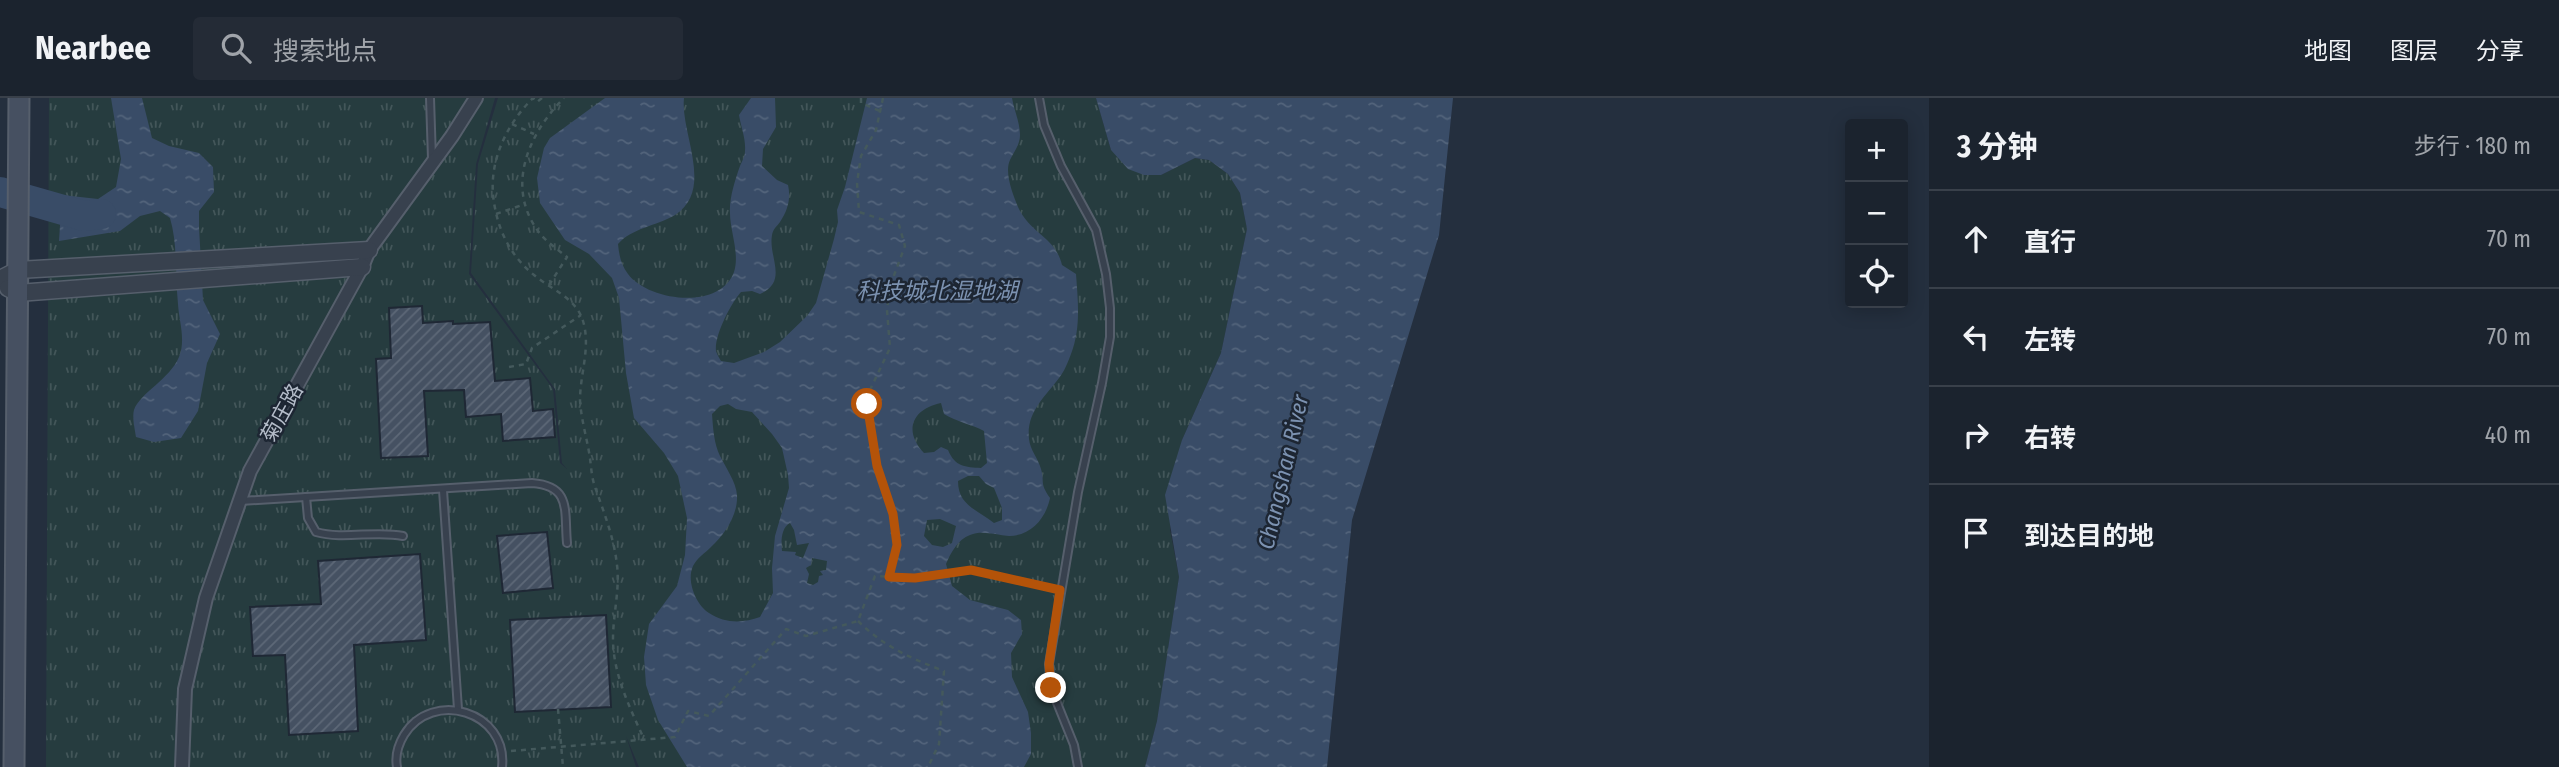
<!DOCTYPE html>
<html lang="zh">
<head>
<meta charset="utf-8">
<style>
	:root { --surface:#1b232e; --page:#242b36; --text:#f1f3f6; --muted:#a0a4aa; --line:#39404a }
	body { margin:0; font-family:"Fira Sans Condensed","Noto Sans SC",sans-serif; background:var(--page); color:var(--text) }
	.controls { position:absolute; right:21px; top:21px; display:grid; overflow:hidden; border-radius:7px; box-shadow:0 4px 18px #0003 }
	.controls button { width:63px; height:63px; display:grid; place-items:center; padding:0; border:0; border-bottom:2px solid var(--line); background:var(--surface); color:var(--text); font:35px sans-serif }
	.stop { position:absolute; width:21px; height:21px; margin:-16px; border:5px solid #b45309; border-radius:50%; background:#fff }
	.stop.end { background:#b45309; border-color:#fff; box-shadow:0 2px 7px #0008 }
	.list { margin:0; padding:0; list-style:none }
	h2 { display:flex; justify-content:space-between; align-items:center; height:91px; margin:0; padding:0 28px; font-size:30px }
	h2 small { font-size:23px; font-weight:400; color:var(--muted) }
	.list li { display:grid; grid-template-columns:46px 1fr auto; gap:21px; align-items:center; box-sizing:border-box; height:98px; padding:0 28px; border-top:2px solid var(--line) }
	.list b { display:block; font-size:26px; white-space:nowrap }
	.list em { font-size:23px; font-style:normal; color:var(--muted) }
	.icon { flex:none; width:38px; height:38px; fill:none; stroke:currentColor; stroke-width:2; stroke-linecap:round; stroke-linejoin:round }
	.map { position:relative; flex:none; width:1929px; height:669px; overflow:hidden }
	header { display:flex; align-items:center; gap:42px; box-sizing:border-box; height:98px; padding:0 35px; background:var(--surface); border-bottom:2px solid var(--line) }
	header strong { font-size:33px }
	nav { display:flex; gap:38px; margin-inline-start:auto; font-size:24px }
	.search { width:490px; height:63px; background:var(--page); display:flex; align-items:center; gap:18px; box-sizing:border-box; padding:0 24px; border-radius:7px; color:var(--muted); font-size:26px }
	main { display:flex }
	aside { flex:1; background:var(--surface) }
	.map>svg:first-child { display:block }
	.park { fill:url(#park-tufts) }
	.water { fill:url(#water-ripples); fill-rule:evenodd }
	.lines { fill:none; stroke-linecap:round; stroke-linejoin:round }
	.river { stroke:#394c67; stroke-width:30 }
	.building { fill:url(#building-hatch); stroke:#1f2835; stroke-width:2 }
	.service-casing { stroke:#565f6c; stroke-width:10 }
	.minor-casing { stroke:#565f6c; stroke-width:16 }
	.tertiary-casing { stroke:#565f6c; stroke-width:19 }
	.secondary-casing { stroke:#565f6c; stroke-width:23 }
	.path { stroke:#44595c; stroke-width:2.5; stroke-dasharray:5 5; stroke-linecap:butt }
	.service { stroke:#38414e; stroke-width:6 }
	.minor { stroke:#38414e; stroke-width:12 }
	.tertiary { stroke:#38414e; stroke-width:16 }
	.secondary { stroke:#465061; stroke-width:19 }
	.route { stroke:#b45309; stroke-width:9 }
	.labels { text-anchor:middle; stroke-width:5; stroke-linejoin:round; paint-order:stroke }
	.street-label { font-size:21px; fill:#b4bcc9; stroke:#1d2633 }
	.water-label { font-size:23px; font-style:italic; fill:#7c92b1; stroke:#1d2633 }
</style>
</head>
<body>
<header>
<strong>Nearbee</strong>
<div class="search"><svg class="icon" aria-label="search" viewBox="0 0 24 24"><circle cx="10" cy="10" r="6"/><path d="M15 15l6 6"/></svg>搜索地点</div>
<nav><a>地图</a><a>图层</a><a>分享</a></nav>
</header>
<main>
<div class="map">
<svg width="1929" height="669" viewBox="0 0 1929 669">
	<defs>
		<pattern id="park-tufts" width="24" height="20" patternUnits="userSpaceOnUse" patternTransform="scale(1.75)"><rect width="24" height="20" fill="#263c3f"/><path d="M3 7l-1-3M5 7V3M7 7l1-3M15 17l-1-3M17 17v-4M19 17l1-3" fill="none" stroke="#435659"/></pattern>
		<pattern id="water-ripples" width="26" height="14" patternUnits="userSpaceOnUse" patternTransform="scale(1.75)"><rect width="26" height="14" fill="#394c67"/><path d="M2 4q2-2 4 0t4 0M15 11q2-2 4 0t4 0" fill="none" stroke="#53647b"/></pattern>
		<pattern id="building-hatch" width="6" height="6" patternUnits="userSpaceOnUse" patternTransform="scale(1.75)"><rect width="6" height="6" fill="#455162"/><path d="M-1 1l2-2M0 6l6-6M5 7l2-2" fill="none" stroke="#5d6877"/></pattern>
	</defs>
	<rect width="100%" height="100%" fill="#242f3e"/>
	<!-- park -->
	<path class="park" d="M 49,0 L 495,0 L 476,66 L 469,176 L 553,291 L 560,365 L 567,371 L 562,365 L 555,291 L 471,175 L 478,66 L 498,0 L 1096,0 L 1111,52 L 1161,77 L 1195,60 L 1209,62 L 1228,76 L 1240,95 L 1247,131 L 1221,255 L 1182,342 L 1170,432 L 1179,479 L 1157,623 L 1145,669 L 639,669 L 626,638 L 636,669 L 46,669 Z"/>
	<!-- water -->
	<g class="water">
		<path d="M 111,0 L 142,0 L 152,40 L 169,48 L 199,55 L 213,69 L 214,94 L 199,113 L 199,129 L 203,202 L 220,236 L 207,265 L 198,313 L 181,340 L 154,344 L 136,339 C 135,332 132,319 134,312 C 140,295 170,281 179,259 C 186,242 179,223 178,206 C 175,177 178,147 170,120 L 160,113 L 140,118 L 120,133 L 59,143 L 62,97 L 98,101 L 116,89 L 121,61 Z"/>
		<path d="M 605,0 L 684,0 C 680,35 715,91 675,117 C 656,128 632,130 618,146 C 619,157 621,167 628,176 C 648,203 720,213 734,174 C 740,156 730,133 730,115 C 729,101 735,82 740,68 C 742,63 745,59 745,53 C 746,41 741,29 739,17 L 751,0 L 775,0 L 776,29 L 763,51 L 762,68 L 777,82 L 788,87 C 791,100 788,112 780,124 C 777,128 773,131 772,137 C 768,159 789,183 760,196 L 752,193 L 741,194 C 731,205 714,238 716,253 C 717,256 719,260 721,263 L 734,265 L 764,254 L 780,244 L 807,218 L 816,205 L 834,141 L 838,124 L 837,112 L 845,89 L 867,0 L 1012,0 C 1014,12 1020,25 1020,37 C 1020,47 1014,53 1010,62 C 1004,74 1013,97 1018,109 C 1030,136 1055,138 1062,167 L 1076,176 C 1078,204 1081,230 1071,256 C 1068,264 1064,274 1059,280 C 1045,299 1026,314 1029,341 C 1030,352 1038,360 1041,371 C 1045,385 1039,384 1050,400 C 1046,420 1031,438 1009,438 C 996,437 982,432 970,437 C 958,441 950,456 946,466 L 952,488 L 970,502 L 1008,512 L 1021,522 L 1022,536 L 1011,555 L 1012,579 L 1028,614 L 1031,635 L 1031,656 L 1024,669 L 687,669 L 658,622 L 646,587 L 644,559 L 649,526 L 677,488 L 685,457 L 687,420 L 678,378 L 664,355 L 634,320 L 626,275 L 619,200 L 612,180 L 589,156 L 565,142 L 540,105 L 537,80 L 544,50 L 550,40 ZM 941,305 L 944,316 C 957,324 971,326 984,333 L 987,365 L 981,370 C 965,369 955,369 948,352 L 941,349 L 934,354 L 924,355 C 903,333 912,311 941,305 ZM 728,306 L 736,311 L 752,314 L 772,336 L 782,350 L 788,377 L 789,390 L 775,438 L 772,470 L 773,495 L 760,519 C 744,525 725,526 709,515 C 696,507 686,483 693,468 C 697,460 705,455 711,449 C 725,436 738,417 737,397 C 736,384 726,370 720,358 C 714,346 713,330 712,316 L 720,308 ZM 968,378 L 979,378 L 986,386 L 994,390 L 1002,410 L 1002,422 L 994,425 C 976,411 958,407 958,383 ZM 940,421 L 956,428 L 952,445 L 943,449 L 932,447 L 924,438 L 927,422 ZM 790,425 L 794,432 L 797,447 L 809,445 L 803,460 L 795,457 L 796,454 L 782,453 C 781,443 781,430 790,425 ZM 812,460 L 827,463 L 826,472 L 820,473 L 823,477 L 819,478 L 818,484 L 813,487 L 807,485 L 809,476 L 806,470 L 811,467 Z"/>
		<path d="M 1096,0 L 1453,0 L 1439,137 L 1352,422 L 1327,669 L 1145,669 L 1157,623 L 1179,479 L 1165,397 L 1182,342 L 1221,255 L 1247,131 L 1240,95 L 1228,76 L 1209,62 L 1195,60 L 1161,77 L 1144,77 L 1128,71 L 1111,52 Z"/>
	</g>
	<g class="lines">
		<!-- river -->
		<path class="river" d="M 0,94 L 84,118 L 101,116"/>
	</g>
	<!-- building -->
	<g class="building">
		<path d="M 422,208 L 423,225 L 453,223 L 453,226 L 490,224 L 495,283 L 530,280 L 533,313 L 553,311 L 555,339 L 503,343 L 501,316 L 466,319 L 464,292 L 424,293 L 428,358 L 381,360 L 376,261 L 391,260 L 389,210 Z"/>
		<path d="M 547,434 L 553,490 L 503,495 L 497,438 Z"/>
		<path d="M 420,456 L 426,542 L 354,547 L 358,633 L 289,637 L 285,557 L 253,558 L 250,509 L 321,506 L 318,463 Z"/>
		<path d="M 606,517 L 611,609 L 515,614 L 510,522 Z"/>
	</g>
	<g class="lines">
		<!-- service casing -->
		<g class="service-casing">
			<g id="service">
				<path d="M 430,0 L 432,61"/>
				<path d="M 1039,0 L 1044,27 L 1061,68 L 1096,132 L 1106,176 L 1110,210 L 1110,239 L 1102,285 L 1078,394 L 1049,566 L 1051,590 L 1074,647 L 1078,669"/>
				<path d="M 443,392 L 458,611"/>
				<path d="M 306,399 L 308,420 L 316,434 C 344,442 375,432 403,438"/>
				<path d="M 240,403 L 532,385 C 572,388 564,413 567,445"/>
				<path d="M 397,669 C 395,658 398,647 404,637 C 432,591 508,613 502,669"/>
			</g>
		</g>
		<!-- minor casing -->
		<g class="minor-casing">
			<path id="minor" d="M 182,669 L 185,591 L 206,500 L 250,373 L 362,169 L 369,152 L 452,38 L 476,0"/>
		</g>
		<!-- tertiary casing -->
		<g class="tertiary-casing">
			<g id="tertiary">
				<path d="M 0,181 L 18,172 L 369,152"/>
				<path d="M 8,190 L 18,195 L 362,169"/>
			</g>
		</g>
		<!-- secondary casing -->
		<g class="secondary-casing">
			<path id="secondary" d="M 14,669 L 19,0"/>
		</g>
		<!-- path -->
		<g class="path">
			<path d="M 542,0 L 537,4 L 533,0 C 504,29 486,69 495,110 C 500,137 513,160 534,177 C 552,192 576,200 583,223 C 591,249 580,276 580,302 C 581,320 586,337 589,354 C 591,365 591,375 594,386 C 603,412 614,439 617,467 C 620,492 613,516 613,541 C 613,576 630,610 644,641"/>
			<path d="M 861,0 L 861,5 L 880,13"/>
			<path d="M 883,0 L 876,32 L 861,58 L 857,85 L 859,114 L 899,127 L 905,148 L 890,188 L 887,212 L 890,250 L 870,292 L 867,306 L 877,367 L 893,416 L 897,447 L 889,479"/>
			<path d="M 512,26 L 534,36"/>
			<path d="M 496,116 L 525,106"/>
			<path d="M 549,187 L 567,159 C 557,151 545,143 538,133 C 505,88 529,35 564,0"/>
			<path d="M 509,269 L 526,266 L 532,250 L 581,217"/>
			<path d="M 858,523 C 883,548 912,561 944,573 L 939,646 L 928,669"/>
			<path d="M 558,611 L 563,669"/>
			<path d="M 511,653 L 675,639 L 688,613 L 709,618 L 786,531 L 806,538 L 858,523 L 875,478 L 915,480 L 971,472 L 1052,491"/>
		</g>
		<!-- service -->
		<use href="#service" class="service"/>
		<!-- minor -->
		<use href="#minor" class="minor"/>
		<!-- tertiary -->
		<use href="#tertiary" class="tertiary"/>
		<!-- secondary -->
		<use href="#secondary" class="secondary"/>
	</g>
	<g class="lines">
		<!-- route -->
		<path class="route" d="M 867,306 L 877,368 L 893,416 L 897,447 L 889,479 L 915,480 L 971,472 L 1060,492 L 1049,566 L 1051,590"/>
	</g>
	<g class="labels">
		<!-- street labels -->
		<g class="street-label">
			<text transform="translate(282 315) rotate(-61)" y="7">菊庄路</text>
		</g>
		<!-- water labels -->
		<g class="water-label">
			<text x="937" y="201">科技城北湿地湖</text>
			<text transform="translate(1283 374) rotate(-77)" y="8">Changshan River</text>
		</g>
	</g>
</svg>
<div class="controls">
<button>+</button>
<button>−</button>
<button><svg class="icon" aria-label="locate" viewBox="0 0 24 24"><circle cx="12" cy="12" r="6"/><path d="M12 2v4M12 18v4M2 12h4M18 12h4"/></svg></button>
</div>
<div class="stop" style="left:867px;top:306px"></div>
<div class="stop end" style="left:1051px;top:590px"></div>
</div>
<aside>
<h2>3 分钟<small>步行 · 180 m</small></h2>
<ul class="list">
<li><svg class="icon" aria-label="ahead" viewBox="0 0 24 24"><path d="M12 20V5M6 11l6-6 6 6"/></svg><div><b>直行</b></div><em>70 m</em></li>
<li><svg class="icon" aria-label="left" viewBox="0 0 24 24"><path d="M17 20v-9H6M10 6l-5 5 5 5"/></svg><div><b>左转</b></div><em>70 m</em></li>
<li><svg class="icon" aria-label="right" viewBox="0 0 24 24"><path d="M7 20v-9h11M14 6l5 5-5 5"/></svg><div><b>右转</b></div><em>40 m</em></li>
<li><svg class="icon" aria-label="arrive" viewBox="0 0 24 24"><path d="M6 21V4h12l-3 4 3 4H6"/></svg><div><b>到达目的地</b></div></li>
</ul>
</aside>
</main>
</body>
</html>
